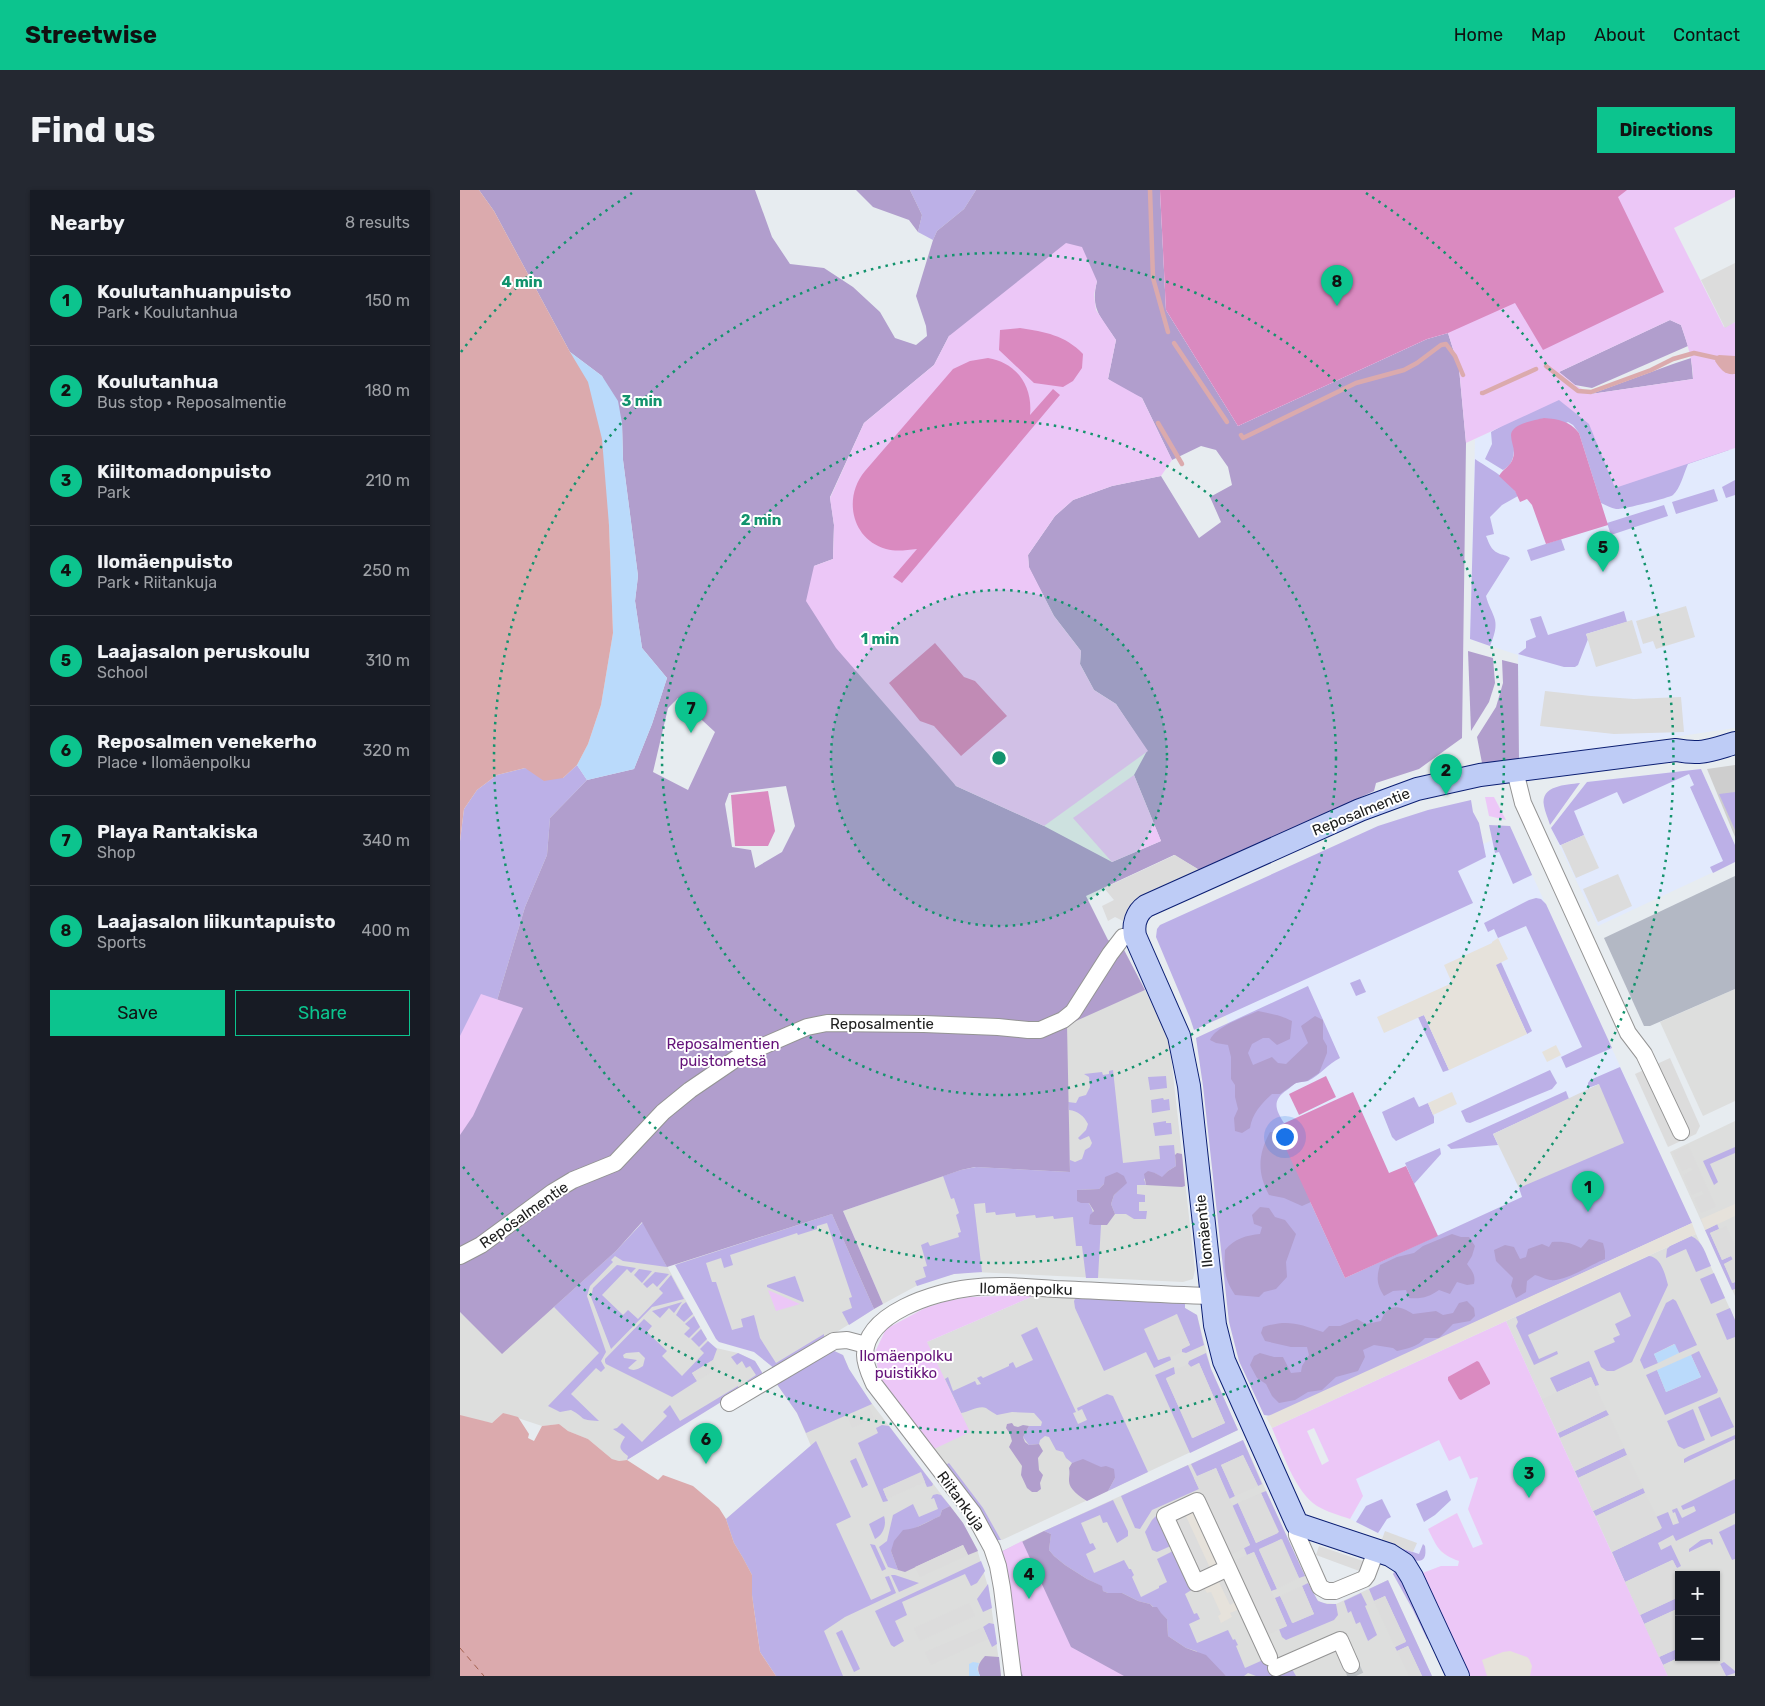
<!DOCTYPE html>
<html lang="en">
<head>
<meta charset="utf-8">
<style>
	:root { --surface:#171b24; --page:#242831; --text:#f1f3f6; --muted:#9ea1a6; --line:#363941; --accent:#0cc48e }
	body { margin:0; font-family:Rubik,sans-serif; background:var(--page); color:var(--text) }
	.controls { position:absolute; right:15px; bottom:15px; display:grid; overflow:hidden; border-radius:0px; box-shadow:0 1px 4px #0004 }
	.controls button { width:45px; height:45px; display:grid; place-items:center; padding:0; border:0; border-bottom:1px solid var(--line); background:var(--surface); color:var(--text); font:25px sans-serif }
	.you { position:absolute; left:824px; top:946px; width:18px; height:18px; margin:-12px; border:4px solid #fff; border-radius:50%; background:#1a73e8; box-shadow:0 0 0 8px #1a73e833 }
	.badge { display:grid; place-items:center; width:32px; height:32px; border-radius:50%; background:var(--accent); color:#111; font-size:16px; font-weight:700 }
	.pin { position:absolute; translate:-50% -41px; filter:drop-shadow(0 1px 2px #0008) }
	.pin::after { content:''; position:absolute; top:26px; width:18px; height:15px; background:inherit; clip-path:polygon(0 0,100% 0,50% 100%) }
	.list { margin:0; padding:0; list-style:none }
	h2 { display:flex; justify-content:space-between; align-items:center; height:65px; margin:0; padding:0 20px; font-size:21px }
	h2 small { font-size:16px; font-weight:400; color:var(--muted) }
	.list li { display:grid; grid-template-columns:32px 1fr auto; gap:15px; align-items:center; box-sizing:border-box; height:90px; padding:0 20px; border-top:1px solid var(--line) }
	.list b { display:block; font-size:19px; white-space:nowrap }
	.list p { margin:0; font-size:16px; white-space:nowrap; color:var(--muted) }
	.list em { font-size:16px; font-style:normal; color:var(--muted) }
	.actions { display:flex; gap:10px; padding:15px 20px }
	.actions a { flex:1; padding:11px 0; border:1px solid var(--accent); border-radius:0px; text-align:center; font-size:18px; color:var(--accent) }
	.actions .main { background:var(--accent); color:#111 }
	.map { position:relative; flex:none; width:1275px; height:1486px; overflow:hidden; border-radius:0px }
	header { display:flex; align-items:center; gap:30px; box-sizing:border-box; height:70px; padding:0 25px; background:var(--accent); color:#111 }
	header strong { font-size:24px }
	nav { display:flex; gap:28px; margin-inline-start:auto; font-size:18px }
	.intro { display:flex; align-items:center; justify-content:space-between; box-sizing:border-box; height:120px; padding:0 30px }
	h1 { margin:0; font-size:35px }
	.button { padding:12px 22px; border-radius:0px; background:var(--accent); color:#111; font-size:18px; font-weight:700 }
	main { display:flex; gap:30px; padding:0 30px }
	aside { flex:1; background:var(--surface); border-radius:0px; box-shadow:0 1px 4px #0004 }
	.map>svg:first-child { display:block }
	.residential { fill:#dddedd; fill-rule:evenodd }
	.education { fill:#e2eafd }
	.religious { fill:#cecece }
	.construction { fill:#b3b8c4 }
	.grass { fill:#bcb0e7; fill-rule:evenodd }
	.forest { fill:#b19ecd; fill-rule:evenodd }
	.sand { fill:#badafb }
	.park { fill:#ecc7f7; fill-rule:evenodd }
	.pitch { fill:#da8ac0 }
	.parking { fill:#dcdcdc }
	.plaza { fill:#e6e2db; fill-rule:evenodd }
	.water { fill:#dbaaad }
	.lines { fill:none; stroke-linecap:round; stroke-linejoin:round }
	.stream { stroke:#dbaaad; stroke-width:4.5 }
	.ferry { stroke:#a3604e; stroke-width:1; stroke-dasharray:6 5; stroke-linecap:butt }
	.street-tunnel { stroke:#bfc3c6; stroke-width:16; stroke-dasharray:16 8; stroke-linecap:butt }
	.street-casing { stroke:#949494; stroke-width:18 }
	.secondary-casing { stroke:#0b1e72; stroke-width:24 }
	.street { stroke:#fff; stroke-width:16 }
	.secondary { stroke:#beccf6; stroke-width:22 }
	.ring { fill:none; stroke:#12936d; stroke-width:2.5; stroke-dasharray:2.5 5 }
	.labels { text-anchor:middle; stroke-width:4; stroke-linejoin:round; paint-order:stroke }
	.street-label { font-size:15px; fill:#202020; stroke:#fff }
	.park-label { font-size:15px; fill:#641279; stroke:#fff }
	.centre { fill:#12936d; stroke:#fff; stroke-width:2.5 }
	.ring-label { font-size:15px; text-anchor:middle; font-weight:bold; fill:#12936d; stroke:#fff; stroke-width:4; stroke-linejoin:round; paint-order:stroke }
</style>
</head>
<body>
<header>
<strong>Streetwise</strong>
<nav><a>Home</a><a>Map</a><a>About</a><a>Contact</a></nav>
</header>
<div class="intro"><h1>Find us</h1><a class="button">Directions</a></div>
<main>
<aside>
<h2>Nearby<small>8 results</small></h2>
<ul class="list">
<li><span class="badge">1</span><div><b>Koulutanhuanpuisto</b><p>Park · Koulutanhua</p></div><em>150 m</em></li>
<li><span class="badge">2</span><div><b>Koulutanhua</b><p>Bus stop · Reposalmentie</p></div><em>180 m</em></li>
<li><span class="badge">3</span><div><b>Kiiltomadonpuisto</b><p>Park</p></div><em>210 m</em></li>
<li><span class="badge">4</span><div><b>Ilomäenpuisto</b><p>Park · Riitankuja</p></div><em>250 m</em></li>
<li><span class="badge">5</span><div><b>Laajasalon peruskoulu</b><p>School</p></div><em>310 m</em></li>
<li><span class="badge">6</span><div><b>Reposalmen venekerho</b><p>Place · Ilomäenpolku</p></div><em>320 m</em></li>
<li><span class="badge">7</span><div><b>Playa Rantakiska</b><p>Shop</p></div><em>340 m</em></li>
<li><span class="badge">8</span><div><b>Laajasalon liikuntapuisto</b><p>Sports</p></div><em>400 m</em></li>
</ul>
<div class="actions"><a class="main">Save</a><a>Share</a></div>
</aside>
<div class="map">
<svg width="1275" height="1486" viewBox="0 0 1275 1486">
	<rect width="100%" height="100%" fill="#e7ecf0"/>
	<!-- residential -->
	<g class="residential">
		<path d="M 1275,799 L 1275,911 L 1243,926 L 1200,832 Z"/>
		<path d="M 685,800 L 707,846 L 710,858 L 735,1080 L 733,1089 L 723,1092 L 514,1082 L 494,1084 L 475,1089 L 458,1095 L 423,1114 L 383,1021 L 501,980 L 610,982 L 606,834 Z"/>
		<path d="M 1275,931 L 1275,1106 L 1210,962 Z"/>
		<path d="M 372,1024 L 414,1119 L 318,1178 L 302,1156 L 259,1148 L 217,1074 Z"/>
		<path d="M 183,1032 L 249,1153 L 256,1158 L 278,1163 L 295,1171 L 303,1184 L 167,1270 L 159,1271 L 152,1269 L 128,1249 L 108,1241 L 99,1234 L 82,1236 L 43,1223 L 32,1233 L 1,1227 L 0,1225 L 0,1122 L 42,1163 L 156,1061 Z"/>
		<path d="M 1236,1044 L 1275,1130 L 1275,1486 L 1208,1486 L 1046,1131 ZM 1219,1385 L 1256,1385 L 1256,1467 L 1219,1467 Z"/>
		<path d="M 576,1105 L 725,1113 L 725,1118 L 737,1125 L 751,1179 L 778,1240 L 542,1350 L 536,1350 L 472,1260 L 467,1152 Z"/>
		<path d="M 383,1165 L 389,1179 L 407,1207 L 503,1333 L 517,1359 L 529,1400 L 541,1486 L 316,1486 L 266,1329 L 351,1256 L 337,1223 L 314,1190 Z"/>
		<path d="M 783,1250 L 855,1408 L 862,1413 L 876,1414 L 928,1390 L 972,1486 L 664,1486 L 562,1351 Z"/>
	</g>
	<!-- education -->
	<g class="education">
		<path d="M 1099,210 L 1255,265 L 1275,258 L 1275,538 L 1059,570 L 1058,465 L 1010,449 L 1015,249 Z"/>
		<path d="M 1241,579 L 1275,655 L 1275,672 L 1138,736 L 1091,638 L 1127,592 Z"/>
		<path d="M 1052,641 L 1193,948 L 885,1088 L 745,781 Z"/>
		<path d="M 1061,1236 L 1008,1319 L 1023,1354 L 1013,1359 L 997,1323 L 988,1327 L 968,1340 L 982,1363 L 999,1371 L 998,1377 L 981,1376 L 960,1384 L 921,1352 L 923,1346 L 890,1329 L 903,1306 L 865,1273 L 869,1271 L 854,1238 Z"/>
	</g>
	<!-- religious -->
	<path class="religious" d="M 1275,575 L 1275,647 L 1247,579 Z"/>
	<!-- construction -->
	<path class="construction" d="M 1275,686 L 1275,799 L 1190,836 L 1184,836 L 1144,748 Z"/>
	<!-- grass -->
	<g class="grass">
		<path d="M 450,0 L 516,0 L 504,19 L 477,41 L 473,50 L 458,42 L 462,25 Z"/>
		<path d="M 1103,201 L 1269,260 L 1228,274 C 1224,283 1220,299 1213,305 C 1209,308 1161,320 1156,319 C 1151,318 1146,315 1141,313 L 1119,243 L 1113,235 L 1108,232 L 1054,257 C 1054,268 1052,275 1043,280 L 1025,269 L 1032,254 L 1031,242 Z"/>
		<path d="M 1015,269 C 1028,278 1051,289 1058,306 L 1042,315 L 1030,327 L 1034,344 L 1026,346 C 1029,353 1031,360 1038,363 C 1044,366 1045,364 1050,368 L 1026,406 C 1028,415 1033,422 1035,430 C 1037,439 1033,448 1030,456 L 1010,449 Z"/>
		<path d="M 1275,290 L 1275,305 L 1266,308 L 1262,297 Z"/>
		<path d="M 1254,299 L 1258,311 L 1216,324 L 1212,312 Z"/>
		<path d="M 1204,315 L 1208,326 L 1151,345 L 1147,333 Z"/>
		<path d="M 1101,349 L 1105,360 L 1071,371 L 1067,360 Z"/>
		<path d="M 1164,421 L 1167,432 L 1126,444 L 1128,449 L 1118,475 L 1115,477 L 1104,477 L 1058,464 L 1066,458 L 1066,451 L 1076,447 L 1070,429 L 1081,426 L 1088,445 Z"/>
		<path d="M 117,575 L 127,590 L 90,628 L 87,665 L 65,717 L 30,834 L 0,907 L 0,651 L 4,619 L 17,600 L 37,585 L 65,578 L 103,588 Z"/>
		<path d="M 1241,579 L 1275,655 L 1275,672 L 1253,683 L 1250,677 L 1263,671 L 1230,597 L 1234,595 L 1229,584 L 1163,614 L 1157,602 L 1114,621 L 1124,645 L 1101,655 L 1100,655 L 1091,638 L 1127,592 Z"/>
		<path d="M 1120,593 L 1090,635 C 1088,628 1085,622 1084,616 C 1080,595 1106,595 1120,593 Z"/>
		<path d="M 1275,602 L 1275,640 L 1259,604 Z"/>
		<path d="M 1011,610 L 1013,622 L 1019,633 L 1026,667 L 998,681 L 1013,713 L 734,840 L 730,828 L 696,747 L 697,739 L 700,735 L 918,636 L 968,620 Z"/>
		<path d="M 1029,635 L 1050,636 L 1072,685 L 1053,694 L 1039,662 L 1035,663 Z"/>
		<path d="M 1076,708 L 1081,709 L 1086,714 L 1152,858 L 1106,878 L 1101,867 L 1122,857 L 1066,736 L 1038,748 L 1034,739 L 1028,742 L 1024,733 L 1069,710 Z"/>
		<path d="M 1041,772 L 1072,841 L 1067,844 L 1035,774 Z"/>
		<path d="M 900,789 L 906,802 L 896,806 L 890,793 Z"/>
		<path d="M 848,796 L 880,868 C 868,874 860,885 848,891 C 844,892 840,891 836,893 C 833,894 830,898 827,900 C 812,910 815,919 824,933 L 816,937 L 885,1088 L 1062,1007 L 1059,998 L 1139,894 L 1128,898 L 1128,893 L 1130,890 L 1160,877 L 1232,1033 L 811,1226 L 804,1225 L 779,1171 L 769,1132 L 743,896 L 736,848 Z"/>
		<path d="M 964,825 L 989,880 L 983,882 L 958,827 Z"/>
		<path d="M 653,880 L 663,973 L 700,969 L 699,956 L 714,955 L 716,976 L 708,981 L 702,988 L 695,983 L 684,989 L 686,995 L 677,995 L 677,1004 L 685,1005 L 685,1012 L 679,1012 L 679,1021 L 687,1021 L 686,1029 L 674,1029 L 666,1024 L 655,1024 L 651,1014 L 654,1005 L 661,998 L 644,994 L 639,999 L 617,1000 C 630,1014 634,1016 634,1035 L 641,1035 L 638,1088 L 626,1088 L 622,1056 L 616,1056 L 613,1027 L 594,1029 L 593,1026 L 576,1028 L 575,1025 L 556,1027 L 555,1023 L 536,1025 L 535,1022 L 526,1023 L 525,1013 L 514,1014 L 522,1082 L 494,1084 L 457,1096 L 455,1091 L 466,1087 L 463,1077 L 467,1076 L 461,1055 L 468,1052 L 470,1056 L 499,1047 L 498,1043 L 501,1042 L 496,1025 L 499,1023 L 494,1008 L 491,1009 L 483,986 L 501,980 L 516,977 L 610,982 L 610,970 L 615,972 L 622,969 L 625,960 L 630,957 L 632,953 L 629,946 L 620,950 L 618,948 L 626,940 L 628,934 C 624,926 618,921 609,920 L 608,912 L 616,913 L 619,907 L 626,905 L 630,897 L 629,887 L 624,884 L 642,882 L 643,885 L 649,884 L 649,881 Z"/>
		<path d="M 1090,880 L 1097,893 L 1092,899 L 1010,933 L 1006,932 L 1001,921 Z"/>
		<path d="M 706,886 L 707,898 L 690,900 L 688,887 Z"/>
		<path d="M 1106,901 L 1109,909 L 1033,944 L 1038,955 L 991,959 L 987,955 Z"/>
		<path d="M 954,907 L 959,917 L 968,913 L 974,927 L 974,933 L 936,951 L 932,947 L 922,922 Z"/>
		<path d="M 703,908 L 704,910 L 709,909 L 710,920 L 692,923 L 691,910 Z"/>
		<path d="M 706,931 L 706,933 L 711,933 L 712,944 L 695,946 L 693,933 Z"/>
		<path d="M 1275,957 L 1275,963 L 1250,974 L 1258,992 L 1254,995 L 1243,971 Z"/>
		<path d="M 980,958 L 981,964 L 954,994 L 945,973 Z"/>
		<path d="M 372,1024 L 414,1119 L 389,1135 L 382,1122 L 392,1118 L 389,1108 L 392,1107 L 367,1033 L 357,1036 L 357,1039 L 338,1045 L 337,1043 L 270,1065 L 273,1075 L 264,1078 L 261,1068 L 246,1073 L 252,1092 L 256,1092 L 272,1140 L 283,1137 L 281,1129 L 294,1125 L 300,1148 L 316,1173 L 364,1144 L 364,1150 L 315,1179 L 294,1162 L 259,1152 L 256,1149 L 215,1075 Z"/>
		<path d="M 183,1032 L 207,1077 L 163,1071 L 155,1066 L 151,1070 L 153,1072 L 130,1096 L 127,1106 L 146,1162 L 141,1171 L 145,1178 L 141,1182 L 136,1178 L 111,1204 L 139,1231 C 117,1230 127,1228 111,1220 L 100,1222 L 88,1216 L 139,1163 L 94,1117 L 156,1061 Z"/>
		<path d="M 1257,1034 L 1259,1039 L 1250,1043 L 1262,1070 L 1271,1066 L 1273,1070 L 1264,1074 L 1273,1093 L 1275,1092 L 1275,1099 L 1272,1100 L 1245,1040 Z"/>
		<path d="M 1231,1046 C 1243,1051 1246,1065 1251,1076 L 1236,1082 L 1226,1059 L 1206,1068 L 1207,1059 L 1210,1056 Z"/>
		<path d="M 1189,1066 C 1201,1067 1205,1084 1208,1095 L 1172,1172 L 1154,1181 L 1147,1181 L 1141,1177 L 1134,1161 L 1155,1152 L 1153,1148 L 1160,1145 L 1155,1134 L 1171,1126 L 1160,1102 L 1068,1145 L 1079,1169 L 1097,1161 L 1098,1164 L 1074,1175 L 1056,1136 L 1058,1132 L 1056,1127 Z"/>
		<path d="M 157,1075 L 176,1078 L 171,1083 L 167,1079 L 142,1105 L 163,1125 L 168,1120 L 178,1129 L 203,1103 L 199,1099 L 211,1085 L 224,1109 L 192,1117 L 151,1159 L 131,1107 L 133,1098 Z"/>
		<path d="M 179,1079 L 192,1081 L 182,1093 L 174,1085 Z"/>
		<path d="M 195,1082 L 209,1084 L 197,1097 L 193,1093 L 187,1098 L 183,1094 Z"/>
		<path d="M 1254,1083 L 1265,1108 L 1251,1114 L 1240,1089 Z"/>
		<path d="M 335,1086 L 344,1111 L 343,1112 L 307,1097 L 307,1095 Z"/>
		<path d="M 616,1107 L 725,1113 L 725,1118 L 737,1125 L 744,1155 L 726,1163 L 722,1162 L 722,1159 L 730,1155 L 716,1124 L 698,1170 L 710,1166 L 711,1170 L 709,1171 L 694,1178 L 686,1162 L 644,1181 L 615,1118 L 614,1111 Z"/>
		<path d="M 1213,1109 L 1216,1111 L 1237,1155 L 1219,1163 L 1214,1154 L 1194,1164 L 1198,1173 L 1184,1179 L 1180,1170 L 1206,1113 Z"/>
		<path d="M 222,1112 L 214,1123 L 209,1118 L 200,1128 L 192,1121 Z"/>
		<path d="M 226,1112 L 233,1124 L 224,1132 L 216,1125 L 222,1115 Z"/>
		<path d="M 1270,1118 L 1275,1130 L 1275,1147 L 1267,1150 L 1256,1124 Z"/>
		<path d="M 234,1126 L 240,1137 L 229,1148 L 224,1144 L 230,1138 L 225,1134 Z"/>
		<path d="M 184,1129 L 192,1136 L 187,1142 L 207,1161 L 202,1166 L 222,1186 L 244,1163 L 240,1159 L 248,1151 L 257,1159 L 253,1170 L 232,1183 L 237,1191 L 212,1207 L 146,1174 L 145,1172 L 145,1169 ZM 179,1162 L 185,1168 L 183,1176 C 178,1179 174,1182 168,1178 L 177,1170 L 164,1168 L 163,1165 L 166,1163 Z"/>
		<path d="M 577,1137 L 616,1222 L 613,1223 L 618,1234 L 627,1230 L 622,1219 L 618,1221 L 617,1218 L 647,1204 L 653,1206 L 688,1282 L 648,1301 L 655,1288 C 640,1277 632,1269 612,1273 L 606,1268 L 603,1262 L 596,1260 L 589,1247 L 585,1246 L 580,1250 L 579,1254 L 569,1255 L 563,1247 L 569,1236 L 581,1236 L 582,1232 L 574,1223 L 552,1222 L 537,1225 C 533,1223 529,1220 526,1218 C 519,1215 509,1222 501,1223 L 485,1189 L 488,1187 L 493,1201 L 515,1191 L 517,1195 L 521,1194 L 517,1188 L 521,1186 L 523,1188 L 549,1176 L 549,1174 L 553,1172 L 556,1178 L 573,1170 L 561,1145 Z"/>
		<path d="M 241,1139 L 247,1149 L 239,1157 L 231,1149 Z"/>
		<path d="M 368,1158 L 383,1165 L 389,1179 L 412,1214 L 346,1243 L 337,1223 L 314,1190 Z"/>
		<path d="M 1239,1161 L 1258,1200 L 1257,1203 L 1205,1225 L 1186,1185 L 1197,1180 L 1206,1202 L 1241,1187 L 1231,1165 Z"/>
		<path d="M 278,1163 L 295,1171 L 303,1184 L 288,1193 L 287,1191 L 296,1185 L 290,1176 L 286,1178 L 282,1171 L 277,1175 L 271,1167 Z"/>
		<path d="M 746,1163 L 751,1179 L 778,1240 L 730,1263 L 695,1185 L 714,1177 L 715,1184 L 706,1189 L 733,1248 L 765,1233 L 739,1173 L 731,1177 L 728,1174 L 729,1171 Z"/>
		<path d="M 1129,1171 L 1139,1195 L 1135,1196 L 1131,1187 L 1097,1202 L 1090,1188 Z"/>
		<path d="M 278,1196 L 279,1201 L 167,1270 L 168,1266 C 158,1258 159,1257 165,1247 L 153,1239 L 157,1238 L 162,1233 L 182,1252 L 207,1226 L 203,1222 L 210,1215 L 220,1231 Z"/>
		<path d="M 1260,1207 L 1274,1237 L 1251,1247 L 1238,1217 Z"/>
		<path d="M 1233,1219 L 1245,1250 L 1224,1259 L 1218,1256 L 1207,1231 Z"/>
		<path d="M 1146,1220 L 1149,1225 L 1100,1248 L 1098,1243 Z"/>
		<path d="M 422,1235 L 429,1236 L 473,1294 L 472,1296 L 467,1297 L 461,1283 L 423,1299 L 428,1311 L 423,1312 L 398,1253 L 418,1243 L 416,1238 Z"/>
		<path d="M 1275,1245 L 1275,1249 L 1224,1273 L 1224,1269 L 1229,1266 Z"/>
		<path d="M 783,1250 L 802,1294 L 798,1296 L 783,1265 L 761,1275 L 775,1306 L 769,1309 L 756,1278 L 737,1286 L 731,1274 Z"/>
		<path d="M 356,1251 L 391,1327 L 376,1334 L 411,1410 L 431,1401 L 425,1387 L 429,1386 L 436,1403 L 385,1427 L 364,1441 L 383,1486 L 316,1486 L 300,1462 L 292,1405 L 292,1385 L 283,1368 L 274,1353 L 266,1329 Z"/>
		<path d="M 1164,1258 L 1167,1265 L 1118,1288 L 1115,1281 Z"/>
		<path d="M 396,1268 L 408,1295 L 402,1298 L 390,1271 Z"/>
		<path d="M 489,1273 L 523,1318 L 541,1350 L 536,1350 L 484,1276 Z"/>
		<path d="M 728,1275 L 739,1299 L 692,1320 L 680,1339 L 675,1338 L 661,1306 Z"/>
		<path d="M 1275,1289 L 1275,1323 L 1216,1351 L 1213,1345 L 1198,1353 L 1201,1360 L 1211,1355 L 1221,1376 L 1217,1378 L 1212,1370 L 1165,1392 L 1152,1362 L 1201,1339 L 1196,1327 L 1208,1322 L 1213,1335 L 1219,1333 L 1215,1322 L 1213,1323 L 1212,1320 L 1217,1318 L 1222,1328 L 1236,1321 L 1234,1316 L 1223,1320 L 1221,1316 Z"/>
		<path d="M 1183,1298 L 1185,1303 L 1136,1326 L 1133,1321 Z"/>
		<path d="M 987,1300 L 991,1310 L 975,1325 L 964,1332 L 956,1314 Z"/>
		<path d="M 806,1301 L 845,1386 L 839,1388 L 821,1349 L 799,1360 L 817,1399 L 811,1401 L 794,1362 L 787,1365 L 784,1358 L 790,1355 L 772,1316 L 778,1313 L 796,1353 L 818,1343 L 801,1303 Z"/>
		<path d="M 477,1304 L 481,1305 L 490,1316 L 482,1320 L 480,1326 L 453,1339 L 431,1361 L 438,1380 L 428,1377 L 419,1357 L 427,1351 L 433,1325 L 453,1314 L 459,1327 L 478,1319 L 474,1308 L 471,1309 L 473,1305 Z"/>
		<path d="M 922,1309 L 931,1327 L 927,1329 L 918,1343 L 896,1332 L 906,1316 Z"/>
		<path d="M 653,1310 L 668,1341 L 668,1346 L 657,1353 L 647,1332 L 643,1333 L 640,1325 L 621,1333 L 630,1354 L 633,1353 L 636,1359 L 626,1364 L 634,1383 L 664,1370 L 669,1379 L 671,1379 L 674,1385 L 672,1387 L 681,1407 L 699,1398 L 699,1396 L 707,1392 L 697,1369 L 715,1360 L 733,1399 L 725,1404 L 734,1424 L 737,1423 L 740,1429 L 729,1434 L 737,1453 L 768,1440 L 773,1450 L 775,1449 L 778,1455 L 776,1456 L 785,1478 L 803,1470 L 814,1482 L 832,1479 L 836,1486 L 796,1486 L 788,1483 L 784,1486 L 766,1486 L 736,1461 L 726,1458 L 708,1446 L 707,1429 L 690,1414 L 678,1411 L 662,1403 L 648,1403 L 643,1401 L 641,1396 L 627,1389 L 605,1375 L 594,1366 L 589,1360 L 591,1344 L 584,1341 Z"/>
		<path d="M 698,1324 L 713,1355 L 697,1362 L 692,1360 L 685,1342 L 692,1330 Z"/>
		<path d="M 424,1326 C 427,1335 423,1345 415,1349 L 409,1334 Z"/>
		<path d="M 1275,1334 L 1275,1369 L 1272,1370 L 1259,1342 Z"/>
		<path d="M 1248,1349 L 1252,1349 L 1253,1354 L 1252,1355 L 1250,1352 L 1229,1362 L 1229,1359 L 1241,1350 Z"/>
		<path d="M 925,1353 L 959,1364 L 963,1354 L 965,1356 C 970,1388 935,1359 925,1353 Z"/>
		<path d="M 410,1354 L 415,1355 L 426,1379 L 422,1381 Z"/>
		<path d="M 521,1371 L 525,1381 L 517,1393 L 511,1396 L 505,1384 L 442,1412 L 447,1425 L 435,1431 L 444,1451 L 434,1457 L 431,1455 L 415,1421 Z"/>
		<path d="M 937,1377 L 972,1451 L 967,1449 L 953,1420 L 933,1384 Z"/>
		<path d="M 431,1385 L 435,1385 L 459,1393 L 439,1402 Z"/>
		<path d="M 928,1390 L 972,1486 L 962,1486 L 948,1456 L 937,1461 L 935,1457 L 946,1451 L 925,1406 L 914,1411 L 909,1399 Z"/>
		<path d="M 848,1393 L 858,1411 L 867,1414 L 876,1414 L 878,1425 L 874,1430 L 826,1450 L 822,1447 L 819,1439 L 827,1436 L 815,1408 L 820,1406 L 833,1433 L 854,1424 L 842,1396 Z"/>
		<path d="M 528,1394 L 532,1418 L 523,1422 L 517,1409 Z"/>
		<path d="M 901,1403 L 907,1415 L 905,1416 L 917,1445 L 908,1451 L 900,1432 L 896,1434 L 891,1421 L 888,1423 L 884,1411 Z"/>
		<path d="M 1219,1407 L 1219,1418 L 1184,1434 L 1180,1425 Z"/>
		<path d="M 529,1433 L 534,1434 L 537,1454 L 532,1457 L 523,1437 Z"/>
		<path d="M 382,1440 L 400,1479 L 394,1482 L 376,1443 Z"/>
		<path d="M 1219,1458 L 1219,1467 L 1220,1467 L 1203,1475 L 1199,1467 Z"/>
		<path d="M 1264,1472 L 1275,1481 L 1275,1483 L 1266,1486 L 1260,1474 Z"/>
	</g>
	<!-- forest -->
	<g class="forest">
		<path d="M 19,0 L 295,0 L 312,47 L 330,74 L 364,78 L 393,97 L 420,122 L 435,148 L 456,155 L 467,146 L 466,136 L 456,106 L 473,50 L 477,41 L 504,19 L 516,0 L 700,0 L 706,120 L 778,236 L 967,149 L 988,143 L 999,178 L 1006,253 L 1002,548 L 959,579 L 916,593 L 914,601 L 741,681 L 714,665 L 626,706 L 648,750 L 662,756 L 685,800 L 607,835 L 610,982 L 515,977 L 501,980 L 383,1021 L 423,1114 L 414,1119 L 372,1024 L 207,1077 L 182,1032 L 156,1061 L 42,1164 L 0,1122 L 0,907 L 30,834 L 65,717 L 87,665 L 90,628 L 127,590 L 174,579 L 192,534 L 207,488 L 182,458 L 175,411 L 178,386 L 163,270 L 162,233 L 142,186 L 110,162 L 34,21 ZM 637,91 C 630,120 641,127 656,150 L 648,189 L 664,200 L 682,208 L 712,270 L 741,256 L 756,260 L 768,277 L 772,295 L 750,307 L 761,332 L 739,348 L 701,286 L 652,296 L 613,310 L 595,326 L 568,365 L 569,378 L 594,426 L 621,461 L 620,474 L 634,500 L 656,514 L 687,561 L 674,585 L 701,651 L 652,672 L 584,636 L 496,596 L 354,376 L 373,369 L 374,335 L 370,307 L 404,233 L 474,175 L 489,146 ZM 218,508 L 255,542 L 228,600 L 193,582 L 208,518 ZM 326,596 L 335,636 L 322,662 L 295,678 L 291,660 L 272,657 L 265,614 L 269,603 Z"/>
		<path d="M 396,0 L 450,0 L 462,25 L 458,42 L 449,30 L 413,17 Z"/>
		<path d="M 1210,130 L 1221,135 L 1228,156 L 1132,198 L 1115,195 L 1099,182 Z"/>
		<path d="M 1231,168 L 1233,189 L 1131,204 L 1213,174 Z"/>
		<path d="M 1008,461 L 1033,468 L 1035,493 L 1029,512 L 1011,541 Z"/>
		<path d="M 1042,470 L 1058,474 L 1059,570 L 1022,573 L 1017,547 L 1036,517 L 1043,493 Z"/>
		<path d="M 798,821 C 811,824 820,825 832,831 L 830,849 L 817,855 L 809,848 L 803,848 L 792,854 L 788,863 L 793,875 L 812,867 L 818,873 L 826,874 L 848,853 L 841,836 L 855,826 L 863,830 L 863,849 L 867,856 L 867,863 L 859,883 L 847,891 L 836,893 L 820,904 L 812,904 C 801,914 792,924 790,938 L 782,943 L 775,941 L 774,928 L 778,919 L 775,907 L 775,895 L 771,889 L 771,867 L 768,855 L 756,853 L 750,850 C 756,836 785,827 798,821 Z"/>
		<path d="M 810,942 L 819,942 L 851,1012 L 842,1016 L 824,1008 L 809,1005 C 797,983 798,964 810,942 Z"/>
		<path d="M 717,963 L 722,964 L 725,996 L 722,997 L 686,995 L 684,984 L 688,981 L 695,983 L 702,987 L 708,981 L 716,976 L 715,965 Z"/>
		<path d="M 657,982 L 664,986 L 667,993 L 654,1005 L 651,1014 L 655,1024 L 647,1035 L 634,1035 L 629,1034 L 630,1025 L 634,1021 L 629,1013 L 621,1013 L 617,1011 L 617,1000 L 639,999 L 644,994 L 645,987 Z"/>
		<path d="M 800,1017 L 809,1018 L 815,1027 L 825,1030 L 836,1044 L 826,1072 L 827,1087 L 816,1099 L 804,1102 L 799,1107 L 775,1105 C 764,1089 764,1078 765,1060 C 774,1049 787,1045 800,1044 L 802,1037 L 794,1034 L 792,1025 Z"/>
		<path d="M 992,1044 L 1001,1047 L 1009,1047 L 1015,1056 L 1012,1066 L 1007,1074 C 1012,1081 1016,1085 1014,1094 L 1007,1095 L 997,1092 L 990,1104 L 979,1100 C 969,1107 962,1109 949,1108 L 946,1100 L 933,1101 L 924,1106 C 917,1095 916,1088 920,1075 L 937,1067 L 954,1063 L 963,1056 Z"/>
		<path d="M 1129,1049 L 1143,1053 L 1145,1061 L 1145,1069 C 1130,1075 1105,1092 1090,1090 C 1085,1089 1079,1086 1075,1085 L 1067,1091 L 1066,1102 L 1056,1108 L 1051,1096 L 1053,1088 L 1036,1071 L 1034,1060 L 1045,1055 L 1054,1057 L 1060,1069 L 1066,1067 L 1068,1059 L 1082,1054 L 1089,1057 L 1092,1052 C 1104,1051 1111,1053 1121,1058 Z"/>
		<path d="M 1007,1111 L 1014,1118 L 1015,1126 L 1010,1131 L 993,1134 L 979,1148 L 965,1148 C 957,1157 949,1158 937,1161 L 933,1158 L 914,1155 L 903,1160 L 905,1167 L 898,1181 L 876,1187 L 862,1200 L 848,1202 L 835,1210 L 819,1213 L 812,1206 L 806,1194 L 797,1188 L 790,1175 L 794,1166 L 800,1163 L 814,1167 L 823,1167 L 831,1183 L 841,1182 L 842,1176 L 849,1165 L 847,1157 L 831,1157 L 805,1151 L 801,1143 L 803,1137 C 828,1129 839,1134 863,1142 L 869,1136 L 880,1136 L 897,1129 L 906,1134 L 921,1131 C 927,1113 939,1115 953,1124 L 976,1121 L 983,1125 L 993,1123 L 999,1113 Z"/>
		<path d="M 552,1233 L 554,1236 L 558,1237 L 563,1235 L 569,1236 L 563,1247 L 565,1252 L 569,1255 L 579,1254 L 583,1261 L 578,1268 L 579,1280 L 583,1285 L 580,1293 L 581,1299 L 577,1302 L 572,1302 L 567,1298 L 561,1285 L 562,1276 L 549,1257 L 552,1251 L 550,1244 L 546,1238 L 547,1234 Z"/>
		<path d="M 623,1269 L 641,1277 L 646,1276 L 654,1279 L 655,1288 L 648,1301 L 627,1311 C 620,1307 609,1299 609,1291 C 609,1286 610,1284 609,1278 L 612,1273 Z"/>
		<path d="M 490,1316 L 503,1333 L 518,1361 L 508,1365 L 503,1355 L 445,1382 L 438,1380 L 431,1361 L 434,1351 L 443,1340 C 457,1339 467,1332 480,1326 L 482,1320 Z"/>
		<path d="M 584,1341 L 591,1344 L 589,1360 L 594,1366 L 605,1375 L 627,1389 L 642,1396 L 643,1401 L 648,1403 L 662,1403 L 678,1411 L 690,1414 L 693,1417 L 697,1417 L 701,1423 L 707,1429 L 708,1446 L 726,1458 L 746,1465 L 766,1486 L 560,1486 L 541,1362 Z"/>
		<path d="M 525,1466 L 539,1467 L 541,1486 L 520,1486 C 516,1477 519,1473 525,1466 Z"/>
	</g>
	<!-- sand -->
	<g class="sand">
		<path d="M 110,162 L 142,186 L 158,211 L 162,233 L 163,270 L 178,386 L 175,411 L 182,458 L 207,488 L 192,534 L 174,579 L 127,590 L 117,575 L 128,554 L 141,515 L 153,443 L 149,335 Z"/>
		<path d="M 1215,1154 L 1219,1163 L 1198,1173 L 1194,1164 Z"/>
		<path d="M 1231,1165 L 1241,1187 L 1206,1202 L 1197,1180 Z"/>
		<path d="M 513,1472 L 519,1473 L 517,1479 L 520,1486 L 509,1486 L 509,1474 Z"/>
	</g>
	<!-- park -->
	<g class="park">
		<path d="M 700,0 L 1275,0 L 1275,7 L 1214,38 L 1264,137 L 1275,132 L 1275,258 L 1155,298 L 1129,234 L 1099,210 L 1006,253 L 999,178 L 988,143 L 967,149 L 778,236 L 706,120 ZM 1210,130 L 1221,135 C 1227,153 1233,170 1233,189 L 1131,204 L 1115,195 L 1099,182 Z"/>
		<path d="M 606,53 L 622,57 L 637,91 L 634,105 L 636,120 L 656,150 L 648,189 L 682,208 L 712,270 L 701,286 L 652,296 L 613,310 L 595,326 L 568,365 L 569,377 L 594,426 L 621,461 L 620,474 L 634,500 L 656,514 L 688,561 L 584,636 L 496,596 L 376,458 L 346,411 L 354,376 L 373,369 L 374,335 L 370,308 L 404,233 L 474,175 L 489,146 Z"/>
		<path d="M 674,585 L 701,651 L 652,672 L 613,628 Z"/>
		<path d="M 1025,607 L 1034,607 L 1046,630 L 1029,626 Z"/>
		<path d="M 21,804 L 63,818 L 13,926 L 0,945 L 0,846 Z"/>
		<path d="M 308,1100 L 340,1114 L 316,1121 Z"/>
		<path d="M 576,1105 L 467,1152 L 510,1242 L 472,1260 L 430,1205 L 419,1186 L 415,1162 L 426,1139 L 465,1118 L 487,1111 L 510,1107 Z"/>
		<path d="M 1046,1131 L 1208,1486 L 1010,1486 L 960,1384 L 981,1376 L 998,1376 L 999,1371 C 979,1364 977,1357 968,1339 L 997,1323 L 1013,1358 L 1023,1354 L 1008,1319 L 1018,1288 L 1017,1287 L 1010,1289 L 1000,1266 L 989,1271 L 979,1250 L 896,1289 L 903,1306 L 890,1329 C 879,1325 867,1322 857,1316 C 835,1302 822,1261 812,1238 ZM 854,1238 L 869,1271 L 862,1275 L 847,1241 Z"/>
		<path d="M 562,1351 L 611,1457 L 664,1486 L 563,1486 L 558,1474 L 541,1362 Z"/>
	</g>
	<!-- pitch -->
	<g class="pitch">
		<path d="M 700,0 L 1167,0 L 1158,7 L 1204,102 L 1083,160 L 1055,113 L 988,143 L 967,149 L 778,236 L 706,120 Z"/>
		<path d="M 560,138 C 585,142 605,145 623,164 L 622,178 L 613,191 L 603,197 L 574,193 L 539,160 L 540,140 Z"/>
		<path d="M 528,168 C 557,173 573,196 570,225 L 593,199 L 600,205 L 442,393 L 433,387 L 457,359 C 446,360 437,362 426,359 C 391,349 383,307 405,281 L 493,179 L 510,171 Z"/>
		<path d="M 1084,228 C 1098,229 1110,231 1119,243 L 1148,335 L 1086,354 L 1072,315 L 1067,309 L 1060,312 L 1055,301 L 1039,286 C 1043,279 1051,276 1053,268 C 1056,260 1051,253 1051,245 C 1051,234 1075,230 1084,228 Z"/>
		<path d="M 475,453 L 504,487 L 515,491 L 547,526 L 501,566 L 474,536 L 460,531 L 429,493 Z"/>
		<path d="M 308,601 L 315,641 L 308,656 L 275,656 L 271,605 Z"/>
		<path d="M 866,886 L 876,907 L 839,925 L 829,904 Z"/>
		<path d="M 893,902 L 929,983 L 946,976 L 978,1046 L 885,1088 L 816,937 Z"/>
		<path d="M 1017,1171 L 1019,1172 L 1030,1192 L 1030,1194 L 1001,1210 L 999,1209 L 988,1190 L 988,1187 Z"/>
	</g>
	<!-- parking -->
	<g class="parking">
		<path d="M 1275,73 L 1275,132 L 1265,138 L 1241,90 Z"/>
		<path d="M 1226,416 L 1235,447 L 1196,459 L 1193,451 L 1183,454 L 1176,431 Z"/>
		<path d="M 1172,430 L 1182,463 L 1136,477 L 1126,444 Z"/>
		<path d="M 1085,501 L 1131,506 L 1174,509 L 1221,507 L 1224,542 L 1154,544 L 1080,536 Z"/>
		<path d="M 1124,645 L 1139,678 L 1116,688 L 1101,655 Z"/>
		<path d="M 715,665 L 741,681 L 675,711 L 668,718 L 663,731 L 655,727 L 648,731 L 642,716 L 654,710 L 644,698 Z"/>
		<path d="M 1158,684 L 1172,716 L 1138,732 L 1123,699 Z"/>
		<path d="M 1210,868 L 1240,936 L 1236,944 L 1208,957 L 1175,884 Z"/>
		<path d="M 1139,894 L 1164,953 L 1059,998 L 1033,944 Z"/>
		<path d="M 1228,955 L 1256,1017 L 1241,1023 L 1234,1008 L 1244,1004 L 1242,1001 L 1232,1005 L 1223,985 L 1233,980 L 1231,977 L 1222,981 L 1213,962 Z"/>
		<path d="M 1266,1036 L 1275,1056 L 1275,1092 L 1272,1093 L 1264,1074 L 1273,1069 L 1271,1066 L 1262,1070 L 1250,1043 Z"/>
		<path d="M 717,1124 L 730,1155 L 722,1159 L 722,1162 L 711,1167 L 708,1166 L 698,1170 L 684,1139 Z"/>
		<path d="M 253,1170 L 258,1178 L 237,1191 L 232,1183 Z"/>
		<path d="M 739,1173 L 765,1233 L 732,1248 L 706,1188 L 715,1184 L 715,1180 L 728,1174 L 731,1177 Z"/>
		<path d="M 1131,1187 L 1146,1220 L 1098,1243 L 1082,1209 Z"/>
		<path d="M 410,1218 L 414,1228 L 392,1238 L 388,1228 Z"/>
		<path d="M 1149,1225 L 1164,1258 L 1115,1281 L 1100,1248 Z"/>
		<path d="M 783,1265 L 798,1296 L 775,1306 L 761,1275 Z"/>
		<path d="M 1167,1265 L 1183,1298 L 1133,1321 L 1118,1288 Z"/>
		<path d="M 756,1278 L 790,1355 L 770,1365 L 773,1371 L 794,1362 L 827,1436 L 807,1445 L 780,1419 L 770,1423 L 772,1427 L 764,1431 L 751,1402 L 747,1403 L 702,1332 L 745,1312 L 734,1288 Z"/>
		<path d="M 461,1282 L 465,1292 L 427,1309 L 423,1299 Z"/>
		<path d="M 801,1303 L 819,1342 L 796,1353 L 778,1313 Z"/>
		<path d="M 1185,1303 L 1202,1338 L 1152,1362 L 1136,1326 Z"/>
		<path d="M 925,1341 L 957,1353 L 953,1362 L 921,1352 Z"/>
		<path d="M 822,1349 L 839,1388 L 817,1399 L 799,1359 Z"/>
		<path d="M 503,1355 L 508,1365 L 460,1387 L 455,1377 Z"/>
		<path d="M 859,1356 L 906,1372 L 902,1382 L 856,1365 Z"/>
		<path d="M 1213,1370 L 1220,1385 L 1219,1407 L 1180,1425 L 1165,1392 Z"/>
		<path d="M 842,1396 L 854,1424 L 832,1433 L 820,1406 Z"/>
		<path d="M 925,1406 L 946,1452 L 935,1457 L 914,1411 Z"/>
		<path d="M 509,1413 L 515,1426 L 460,1451 L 454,1438 Z"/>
		<path d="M 1219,1418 L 1219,1458 L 1199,1467 L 1184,1434 Z"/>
		<path d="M 523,1437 L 528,1449 L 471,1475 L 465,1462 Z"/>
		<path d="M 948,1456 L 962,1486 L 949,1486 L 937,1461 Z"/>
		<path d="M 1256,1466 L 1266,1486 L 1208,1486 L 1203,1475 L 1220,1467 L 1256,1467 Z"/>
	</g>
	<!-- plaza -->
	<g class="plaza">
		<path d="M 1038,748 L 1048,769 L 1036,775 L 1067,844 L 989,880 L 964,825 L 924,843 L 917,827 L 992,793 L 984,775 L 1032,753 L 1032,752 Z"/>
		<path d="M 1096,855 L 1101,865 L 1087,872 L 1082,862 Z"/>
		<path d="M 992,902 L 997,914 L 973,925 L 968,913 Z"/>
		<path d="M 1275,1014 L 1275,1026 L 1245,1040 L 1241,1029 Z"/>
		<path d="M 1232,1033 L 1236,1044 L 812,1238 L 806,1227 Z"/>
		<path d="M 742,1305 L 780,1419 L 770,1423 L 772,1427 L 761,1433 L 758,1426 L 761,1424 L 751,1402 L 747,1403 L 699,1325 ZM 724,1322 L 751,1380 L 739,1386 L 712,1327 ZM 766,1386 L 777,1411 L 770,1415 L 758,1390 Z"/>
		<path d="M 1050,1461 L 1067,1467 L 1069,1469 L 1072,1476 L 1070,1486 L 1027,1486 L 1022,1470 L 1043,1462 Z"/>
	</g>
	<!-- water -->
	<g class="water">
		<path d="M 0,0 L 19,0 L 34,21 L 110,162 L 128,192 L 142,249 L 149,335 L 153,443 L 141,515 L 128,554 L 117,575 L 103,588 L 84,591 L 65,578 L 37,585 L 17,600 L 4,619 L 0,651 Z"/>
		<path d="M 1259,165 L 1275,166 L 1275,184 C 1265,185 1261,180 1255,171 L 1257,166 Z"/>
		<path d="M 43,1223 L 58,1227 L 69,1244 L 68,1248 L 74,1251 L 82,1236 L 99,1234 L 108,1241 L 128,1249 L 152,1269 L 159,1271 L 167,1270 L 198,1290 L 203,1285 L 233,1296 L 259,1318 L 266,1329 L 274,1353 L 283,1368 L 292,1385 L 292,1405 L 300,1462 L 316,1486 L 0,1486 L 0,1225 L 32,1233 Z"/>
	</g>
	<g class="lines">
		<!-- stream -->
		<g class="stream">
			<path d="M 690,0 L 693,88 L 708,142"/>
			<path d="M 714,153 L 767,232"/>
			<path d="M 1086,176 L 1118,201 L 1131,202 L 1191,180 L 1213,169 L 1234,163 L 1261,169"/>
			<path d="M 1022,203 L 1023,203 L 1076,179"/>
			<path d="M 698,233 L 722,274"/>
			<path d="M 781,245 L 783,248 L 896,193 L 944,180 L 957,173 L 981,155 L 986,154 L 995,166 L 1003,185"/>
		</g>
		<!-- ferry -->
		<path class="ferry" d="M 0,1458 L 24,1486"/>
		<!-- street-tunnel -->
		<path class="street-tunnel" d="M 891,1475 L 896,1486"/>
		<!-- street casing -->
		<g class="street-casing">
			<g id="street">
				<path d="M 1055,581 L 1063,613 L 1168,843 L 1184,864 L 1221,942"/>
				<path d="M 0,1066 L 21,1055 L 93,1002 L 113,990 L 155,973 L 203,922 L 230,900 L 280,866 L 347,837 L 367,833 L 464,834 L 538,837 L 568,840 L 580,840 L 603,830 L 613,822 L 650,764 L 663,747"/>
				<path d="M 269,1213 L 374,1151 L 387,1150 L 406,1155"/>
				<path d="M 837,1334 L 837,1345 L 860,1397 L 867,1401 L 875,1401 L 904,1389 L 907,1385 L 916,1361"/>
				<path d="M 768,1378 L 737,1311 L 705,1326 L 736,1393 L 768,1378 L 809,1467"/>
				<path d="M 816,1478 L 880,1450 L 891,1475"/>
				<path d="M 553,1486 L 542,1398 L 538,1376 L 532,1358 L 513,1323 L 414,1194 C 410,1185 405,1175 405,1165 C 405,1123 475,1102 509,1098 C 538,1094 567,1097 596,1099 C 648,1101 700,1105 751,1106"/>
			</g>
		</g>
		<!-- secondary casing -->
		<g class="secondary-casing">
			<path id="secondary" d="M 998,1486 L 952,1387 L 944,1374 L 930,1365 L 837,1334 L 764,1171 L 755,1135 L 729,896 L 719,846 L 675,746 C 673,735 676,723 686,716 L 900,620 L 957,599 L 1020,585 L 1216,560 C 1242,565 1251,560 1275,553"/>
		</g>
		<!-- street -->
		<use href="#street" class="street"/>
		<!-- secondary -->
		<use href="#secondary" class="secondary"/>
	</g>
	<!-- distance rings -->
	<circle cx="539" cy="568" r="168" fill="#12936d" fill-opacity=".12"/>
	<g class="ring">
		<circle cx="539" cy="568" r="168"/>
		<circle cx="539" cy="568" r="337"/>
		<circle cx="539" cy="568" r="505"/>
		<path d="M1 162A674 674 0 0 1 172 3M906 3A674 674 0 1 1 1 974"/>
	</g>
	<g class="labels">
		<!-- street labels -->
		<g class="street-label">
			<text transform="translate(901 622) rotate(-22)" y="5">Reposalmentie</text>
			<text x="422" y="839">Reposalmentie</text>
			<text transform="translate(64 1025) rotate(-35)" y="5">Reposalmentie</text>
			<text transform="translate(744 1041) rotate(-96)" y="5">Ilomäentie</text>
			<text transform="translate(566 1099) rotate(1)" y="5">Ilomäenpolku</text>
			<text transform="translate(501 1311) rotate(54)" y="5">Riitankuja</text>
		</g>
		<!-- park labels -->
		<g class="park-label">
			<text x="263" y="859">Reposalmentien<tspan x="263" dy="17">puistometsä</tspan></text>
			<text x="446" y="1171">Ilomäenpolku<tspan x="446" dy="17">puistikko</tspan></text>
		</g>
	</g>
	<circle cx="539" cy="568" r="8" class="centre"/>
	<g class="ring-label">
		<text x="62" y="97">4 min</text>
		<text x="182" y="216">3 min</text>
		<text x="301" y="335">2 min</text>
		<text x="420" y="454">1 min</text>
	</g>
</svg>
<div class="controls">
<button>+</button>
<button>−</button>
</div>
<div class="you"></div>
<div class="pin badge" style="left:1128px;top:1022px">1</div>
<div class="pin badge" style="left:986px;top:605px">2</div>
<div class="pin badge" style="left:1069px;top:1308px">3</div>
<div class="pin badge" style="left:569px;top:1409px">4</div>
<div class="pin badge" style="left:1143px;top:382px">5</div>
<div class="pin badge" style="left:246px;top:1274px">6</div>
<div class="pin badge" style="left:231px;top:543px">7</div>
<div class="pin badge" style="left:877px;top:116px">8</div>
</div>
</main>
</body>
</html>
